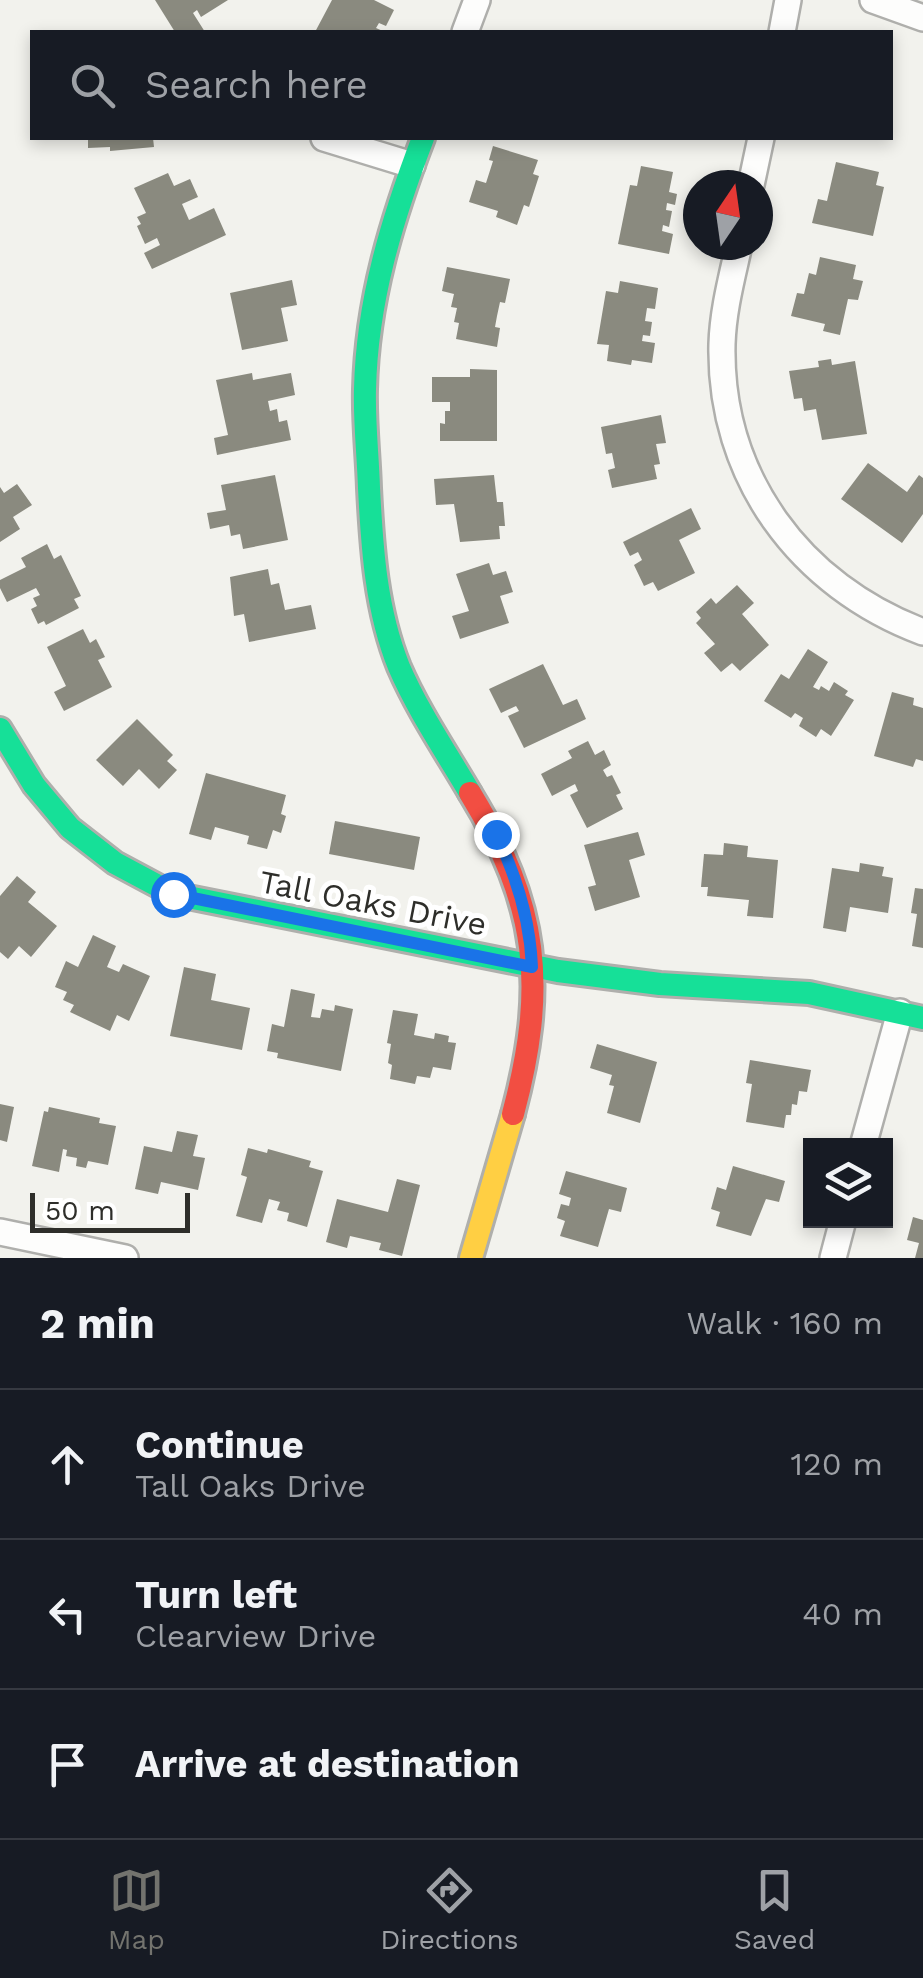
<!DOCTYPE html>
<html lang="en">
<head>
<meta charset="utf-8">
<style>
	:root { --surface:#171b24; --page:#242831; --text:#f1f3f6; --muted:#9ea1a6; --line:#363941; --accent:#73736e }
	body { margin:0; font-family:"Work Sans",sans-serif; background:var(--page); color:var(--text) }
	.controls { position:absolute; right:30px; bottom:30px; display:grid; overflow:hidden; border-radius:0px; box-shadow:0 5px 15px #0003 }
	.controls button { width:90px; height:90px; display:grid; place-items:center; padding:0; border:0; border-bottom:2px solid var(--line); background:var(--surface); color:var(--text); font:50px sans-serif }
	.compass { position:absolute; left:683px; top:170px; width:90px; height:90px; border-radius:50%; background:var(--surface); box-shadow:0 5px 15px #0003; rotate:13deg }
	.scale { position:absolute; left:30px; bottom:25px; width:160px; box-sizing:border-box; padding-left:10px; border:5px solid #2e2e2a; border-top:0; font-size:28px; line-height:35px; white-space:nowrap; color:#2e2e2a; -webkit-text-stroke:8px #fff; paint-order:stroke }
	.stop { position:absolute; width:30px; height:30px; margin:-22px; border:8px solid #1a73e8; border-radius:50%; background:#fff }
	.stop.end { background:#1a73e8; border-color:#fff; box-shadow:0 2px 10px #0008 }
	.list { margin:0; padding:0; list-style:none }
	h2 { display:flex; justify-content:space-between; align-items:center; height:130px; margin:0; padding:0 40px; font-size:42px }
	h2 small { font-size:32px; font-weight:400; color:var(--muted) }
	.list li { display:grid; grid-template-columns:65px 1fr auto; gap:30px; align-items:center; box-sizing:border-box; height:150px; padding:0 40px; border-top:2px solid var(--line) }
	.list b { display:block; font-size:38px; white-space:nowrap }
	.list p { margin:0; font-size:32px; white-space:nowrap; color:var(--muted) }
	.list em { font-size:32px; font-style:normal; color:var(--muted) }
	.icon { flex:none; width:55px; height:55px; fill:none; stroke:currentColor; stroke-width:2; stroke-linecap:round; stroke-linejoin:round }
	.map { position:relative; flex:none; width:923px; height:1258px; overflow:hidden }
	.search { position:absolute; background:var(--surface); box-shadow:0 5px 15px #0003; left:30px; right:30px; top:30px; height:110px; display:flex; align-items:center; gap:25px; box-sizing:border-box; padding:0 35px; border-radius:0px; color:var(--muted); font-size:38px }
	.sheet { height:580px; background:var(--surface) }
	nav { display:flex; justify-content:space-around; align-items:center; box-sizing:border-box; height:140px; border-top:2px solid var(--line); background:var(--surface); font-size:28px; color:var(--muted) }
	nav a { display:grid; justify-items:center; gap:5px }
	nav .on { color:var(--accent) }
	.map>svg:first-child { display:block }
	.building { fill:#8a8a7f }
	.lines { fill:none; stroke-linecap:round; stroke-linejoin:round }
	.street-casing { stroke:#afafac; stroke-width:30 }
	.fast-casing { stroke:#afafac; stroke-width:28 }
	.slow-casing { stroke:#afafac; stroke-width:28 }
	.jam-casing { stroke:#afafac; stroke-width:28 }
	.street { stroke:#fdfdfc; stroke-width:25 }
	.fast { stroke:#16e098; stroke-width:22 }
	.slow { stroke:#ffcf43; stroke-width:22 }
	.jam { stroke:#f24e42; stroke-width:22 }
	.route { stroke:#1a73e8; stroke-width:12 }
	.labels { text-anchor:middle; stroke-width:10; stroke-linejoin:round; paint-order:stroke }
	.street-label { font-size:32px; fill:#2e2e2a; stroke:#fff }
</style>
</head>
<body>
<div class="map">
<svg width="923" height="1258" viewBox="0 0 923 1258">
	<rect width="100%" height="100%" fill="#f2f2ed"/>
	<!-- building -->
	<g class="building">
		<path d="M 155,0 L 228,0 L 201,17 L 197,10 L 193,13 L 205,32 L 175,32 Z"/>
		<path d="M 332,0 L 374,0 L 394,10 L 386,26 L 379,23 L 376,28 L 385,32 L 315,32 Z"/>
		<path d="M 88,138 L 153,138 L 154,147 L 110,151 L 110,147 L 88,148 Z"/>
		<path d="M 493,146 L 538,160 L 533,174 L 539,176 L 529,207 L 524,205 L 517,225 L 496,217 L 498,211 L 469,202 L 476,180 L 486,183 L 493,161 L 489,160 Z"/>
		<path d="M 836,162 L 879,172 L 876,185 L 884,187 L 873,236 L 812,223 L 818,199 L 827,201 Z"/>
		<path d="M 641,166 L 673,172 L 669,192 L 677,194 L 675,205 L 667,203 L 666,210 L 672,211 L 669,227 L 663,225 L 662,231 L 673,234 L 669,254 L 618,244 L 630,185 L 637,186 Z"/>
		<path d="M 168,173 L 174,186 L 190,179 L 198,197 L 182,204 L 189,220 L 214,208 L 226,235 L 152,269 L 144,253 L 160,245 L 157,238 L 145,244 L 137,226 L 141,224 L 137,217 L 146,213 L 134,188 Z"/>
		<path d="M 820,257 L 856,265 L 853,279 L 863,281 L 858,300 L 848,299 L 840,335 L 823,331 L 825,324 L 791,316 L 797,293 L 804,294 L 809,273 L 816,275 Z"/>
		<path d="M 447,267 L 510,279 L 505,303 L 500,302 L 497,316 L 495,327 L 500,328 L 497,347 L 456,339 L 459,323 L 454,322 L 457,308 L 451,307 L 454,294 L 442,291 Z"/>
		<path d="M 292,280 L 297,305 L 281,308 L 288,341 L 242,350 L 230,293 Z"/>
		<path d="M 620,281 L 658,288 L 655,309 L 647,308 L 645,321 L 652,322 L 650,336 L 643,335 L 642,341 L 655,343 L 652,363 L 632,360 L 631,365 L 607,361 L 609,345 L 597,344 L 606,291 L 618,293 Z"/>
		<path d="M 831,359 L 832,365 L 855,361 L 867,434 L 822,440 L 816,409 L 804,411 L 802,398 L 794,399 L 789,371 L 819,367 L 818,361 Z"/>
		<path d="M 470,369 L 497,370 L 497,441 L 440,441 L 440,423 L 445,424 L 445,411 L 450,411 L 450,402 L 432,402 L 432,377 L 470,377 Z"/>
		<path d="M 252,373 L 253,380 L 291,373 L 295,395 L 268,401 L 270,411 L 277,409 L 279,422 L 287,420 L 291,440 L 217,455 L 214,438 L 228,435 L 216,380 Z"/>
		<path d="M 661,415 L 666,443 L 656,444 L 660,464 L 654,465 L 657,479 L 612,488 L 608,470 L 615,468 L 612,453 L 606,454 L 601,427 Z"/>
		<path d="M 868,463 L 907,492 L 919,475 L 923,478 L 923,514 L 902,543 L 841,499 Z"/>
		<path d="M 275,475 L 288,540 L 243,549 L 240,534 L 231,536 L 229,525 L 210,529 L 207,513 L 226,510 L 221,485 Z"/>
		<path d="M 494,475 L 497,502 L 503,502 L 505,526 L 499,526 L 500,539 L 460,542 L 454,504 L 436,505 L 434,479 Z"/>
		<path d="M 17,484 L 32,505 L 13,517 L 20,529 L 0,542 L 0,487 L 4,493 Z"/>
		<path d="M 691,508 L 701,529 L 679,540 L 695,573 L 658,591 L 653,582 L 644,586 L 634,565 L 642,560 L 638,552 L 630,556 L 623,542 Z"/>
		<path d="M 47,544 L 54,559 L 61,555 L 81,596 L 74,599 L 79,608 L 46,625 L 44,621 L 38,624 L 31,609 L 37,606 L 33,598 L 40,595 L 36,588 L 7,602 L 0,588 L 0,580 L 26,567 L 21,558 Z"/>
		<path d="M 489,563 L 493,575 L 506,571 L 513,592 L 500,596 L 509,623 L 460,639 L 452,616 L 469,611 L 456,574 Z"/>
		<path d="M 268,569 L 271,585 L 279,583 L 285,610 L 311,605 L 316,629 L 249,642 L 244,614 L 234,616 L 230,577 Z"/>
		<path d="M 737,585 L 754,603 L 742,614 L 769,645 L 740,671 L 732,663 L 721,672 L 704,653 L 715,644 L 696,623 L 701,618 L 696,612 L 711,598 L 716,604 Z"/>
		<path d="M 83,629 L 90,643 L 96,639 L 105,657 L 98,660 L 112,687 L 64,711 L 54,692 L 66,686 L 47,647 Z"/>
		<path d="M 808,649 L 828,662 L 813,687 L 819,690 L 821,686 L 829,691 L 834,682 L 848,691 L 845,695 L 854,700 L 831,736 L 821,729 L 816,737 L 799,726 L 803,718 L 795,713 L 791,718 L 764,701 L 781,674 L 789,679 Z"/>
		<path d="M 543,664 L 563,705 L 577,699 L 586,719 L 524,748 L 508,716 L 519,711 L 516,706 L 501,713 L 489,689 Z"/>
		<path d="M 892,692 L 914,698 L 913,705 L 923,708 L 923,761 L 916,759 L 913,767 L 874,756 Z"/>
		<path d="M 137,719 L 173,755 L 167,761 L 177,770 L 159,789 L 139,769 L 123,786 L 96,760 Z"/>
		<path d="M 588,741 L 595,755 L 604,750 L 611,765 L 603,770 L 607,777 L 612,775 L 621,793 L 616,795 L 623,809 L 587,828 L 570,795 L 578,791 L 575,784 L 552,796 L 541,774 L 572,758 L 568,751 Z"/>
		<path d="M 206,773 L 286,795 L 281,814 L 286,816 L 281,833 L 273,830 L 267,849 L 247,844 L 249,836 L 215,827 L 211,840 L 189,834 Z"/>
		<path d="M 335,821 L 420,837 L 414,870 L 329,854 Z"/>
		<path d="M 638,832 L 645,855 L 629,860 L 640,897 L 595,911 L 588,887 L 596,885 L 584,845 Z"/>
		<path d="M 724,843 L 748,846 L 747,857 L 778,860 L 773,918 L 747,916 L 749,900 L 707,896 L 708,887 L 701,887 L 704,854 L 723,855 Z"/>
		<path d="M 860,863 L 884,867 L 882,876 L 893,878 L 888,913 L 850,907 L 846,932 L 823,928 L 832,868 L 859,872 Z"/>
		<path d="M 17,876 L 36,892 L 28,902 L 57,926 L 31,957 L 19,946 L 8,959 L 0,952 L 0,896 Z"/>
		<path d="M 915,888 L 923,889 L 923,948 L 912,946 L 917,914 L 911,913 Z"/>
		<path d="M 93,935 L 116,946 L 107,967 L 119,972 L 123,964 L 150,976 L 129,1021 L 117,1015 L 110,1031 L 70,1012 L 74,1005 L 63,1000 L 67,992 L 55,987 L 66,961 L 78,967 Z"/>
		<path d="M 184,967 L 216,974 L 211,1000 L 250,1008 L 242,1050 L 170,1036 Z"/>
		<path d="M 291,989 L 315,994 L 311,1017 L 320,1018 L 322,1009 L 334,1011 L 335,1005 L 353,1009 L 341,1071 L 277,1058 L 278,1053 L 267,1051 L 272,1024 L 284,1027 Z"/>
		<path d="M 393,1010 L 418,1014 L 414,1035 L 434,1039 L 435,1033 L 449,1036 L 448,1042 L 456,1043 L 451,1070 L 433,1067 L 430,1078 L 417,1076 L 415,1084 L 390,1079 L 392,1065 L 388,1063 L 391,1044 L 387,1043 Z"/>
		<path d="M 597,1044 L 657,1062 L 640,1123 L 607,1113 L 614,1086 L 609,1085 L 612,1075 L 590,1068 Z"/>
		<path d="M 750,1060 L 811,1070 L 807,1092 L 799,1091 L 797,1105 L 792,1104 L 791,1115 L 786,1115 L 784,1128 L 746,1122 L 752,1084 L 746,1083 Z"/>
		<path d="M 0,1104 L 14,1107 L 7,1142 L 0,1140 Z"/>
		<path d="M 49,1107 L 100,1118 L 99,1123 L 116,1126 L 108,1165 L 88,1161 L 86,1168 L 76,1166 L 77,1158 L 66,1156 L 67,1150 L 63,1149 L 59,1172 L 32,1166 L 44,1111 L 48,1112 Z"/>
		<path d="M 177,1131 L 198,1135 L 193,1156 L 205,1158 L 198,1190 L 161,1182 L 158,1194 L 135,1189 L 144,1146 L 172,1152 Z"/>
		<path d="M 248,1148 L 267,1153 L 268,1149 L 311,1161 L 309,1167 L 323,1171 L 307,1227 L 287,1221 L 289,1213 L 277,1210 L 280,1202 L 269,1199 L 262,1223 L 236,1216 L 247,1177 L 241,1175 Z"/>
		<path d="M 733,1166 L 785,1181 L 779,1202 L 766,1199 L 751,1236 L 716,1226 L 720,1212 L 711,1209 L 717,1187 L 726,1190 Z"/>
		<path d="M 566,1171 L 627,1188 L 621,1212 L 609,1209 L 598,1247 L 560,1236 L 565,1221 L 557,1218 L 561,1204 L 569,1206 L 571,1198 L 559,1194 Z"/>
		<path d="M 397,1179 L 420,1185 L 402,1256 L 379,1250 L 381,1243 L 350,1236 L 347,1248 L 326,1242 L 337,1199 L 388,1212 Z"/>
		<path d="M 913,1217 L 923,1220 L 923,1258 L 915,1258 L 919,1243 L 907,1240 Z"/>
	</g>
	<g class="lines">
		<!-- street casing -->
		<g class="street-casing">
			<g id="street">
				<path d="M 873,0 L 923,18"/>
				<path d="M 465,32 L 477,0"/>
				<path d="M 782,32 L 788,0"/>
				<path d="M 324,138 L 412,165"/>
				<path d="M 751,185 L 761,138"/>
				<path d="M 739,245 C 732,277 723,310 722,344 C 719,477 800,586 923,632"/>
				<path d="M 863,1146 L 900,1012"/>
				<path d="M 0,1232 L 125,1258"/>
				<path d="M 833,1258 L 843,1220"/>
			</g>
		</g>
		<!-- fast casing -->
		<g class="fast-casing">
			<g id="fast">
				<path d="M 423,138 C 392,219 367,301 365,389 C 364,422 368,455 369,488 C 372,548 376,610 399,667 C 418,711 446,752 470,793"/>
				<path d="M 0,729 L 34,785 L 70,828 L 115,863 L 173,894 L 558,971 L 660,984 L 809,993 L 923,1018"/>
			</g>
		</g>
		<!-- slow casing -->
		<g class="slow-casing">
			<path id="slow" d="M 471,1258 L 513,1114"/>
		</g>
		<!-- jam casing -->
		<g class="jam-casing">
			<path id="jam" d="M 470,793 C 539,906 547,986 513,1114"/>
		</g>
		<!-- street -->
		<use href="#street" class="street"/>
		<!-- fast -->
		<use href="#fast" class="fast"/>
		<!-- slow -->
		<use href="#slow" class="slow"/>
		<!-- jam -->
		<use href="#jam" class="jam"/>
	</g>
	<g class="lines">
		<!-- route -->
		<path class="route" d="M 173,894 L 532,967 C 530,919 517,877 496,834"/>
	</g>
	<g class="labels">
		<!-- street labels -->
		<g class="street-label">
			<text transform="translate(373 903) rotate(11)" y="11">Tall Oaks Drive</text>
		</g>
	</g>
</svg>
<div class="controls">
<button><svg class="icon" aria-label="layers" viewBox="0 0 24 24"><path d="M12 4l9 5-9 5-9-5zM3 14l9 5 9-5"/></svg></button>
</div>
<svg class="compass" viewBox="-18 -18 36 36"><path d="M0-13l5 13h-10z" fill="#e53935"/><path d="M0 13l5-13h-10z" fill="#9ea1a6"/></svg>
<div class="scale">50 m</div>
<div class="stop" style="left:173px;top:894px"></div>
<div class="stop end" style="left:496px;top:834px"></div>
<div class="search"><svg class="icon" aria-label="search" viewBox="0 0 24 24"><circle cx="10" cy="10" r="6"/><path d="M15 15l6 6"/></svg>Search here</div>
</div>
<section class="sheet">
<h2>2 min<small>Walk · 160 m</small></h2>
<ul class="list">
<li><svg class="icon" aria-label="ahead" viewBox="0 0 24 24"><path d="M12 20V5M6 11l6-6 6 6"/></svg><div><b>Continue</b><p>Tall Oaks Drive</p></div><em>120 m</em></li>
<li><svg class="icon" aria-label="left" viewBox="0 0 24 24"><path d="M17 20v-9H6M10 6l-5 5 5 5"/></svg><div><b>Turn left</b><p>Clearview Drive</p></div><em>40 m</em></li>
<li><svg class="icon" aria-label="arrive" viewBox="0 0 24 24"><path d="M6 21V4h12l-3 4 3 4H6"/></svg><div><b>Arrive at destination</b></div></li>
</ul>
</section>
<nav>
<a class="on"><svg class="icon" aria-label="map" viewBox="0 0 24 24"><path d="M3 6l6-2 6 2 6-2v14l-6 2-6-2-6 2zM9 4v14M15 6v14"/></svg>Map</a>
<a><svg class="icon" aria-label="directions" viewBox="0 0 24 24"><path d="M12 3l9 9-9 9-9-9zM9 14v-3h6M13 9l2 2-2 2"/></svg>Directions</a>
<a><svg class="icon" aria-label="saved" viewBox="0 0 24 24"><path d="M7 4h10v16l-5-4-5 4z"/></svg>Saved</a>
</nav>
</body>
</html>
